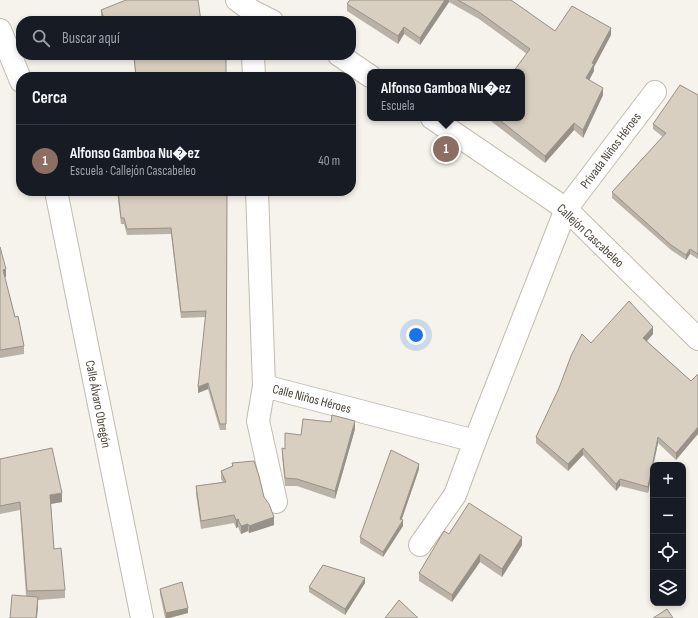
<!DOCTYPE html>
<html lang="es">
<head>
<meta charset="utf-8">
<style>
	:root { --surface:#171b24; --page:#20242c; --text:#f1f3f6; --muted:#9ea1a6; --line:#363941; --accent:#b45309 }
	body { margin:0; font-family:"Sofia Sans Condensed",sans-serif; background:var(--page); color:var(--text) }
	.controls { position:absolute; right:12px; bottom:12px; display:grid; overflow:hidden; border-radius:8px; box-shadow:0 2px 6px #0003 }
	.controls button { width:36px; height:36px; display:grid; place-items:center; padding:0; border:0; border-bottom:1px solid var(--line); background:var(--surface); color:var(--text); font:20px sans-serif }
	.you { position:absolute; left:416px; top:335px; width:14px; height:14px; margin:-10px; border:3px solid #fff; border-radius:50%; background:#1a73e8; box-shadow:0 0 0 6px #1a73e833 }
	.badge { display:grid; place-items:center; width:26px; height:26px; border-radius:50%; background:var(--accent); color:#fff; font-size:13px; font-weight:700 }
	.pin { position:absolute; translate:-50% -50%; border:2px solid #fff; box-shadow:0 1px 4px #0006 }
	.popup { position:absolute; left:367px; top:69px; width:158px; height:52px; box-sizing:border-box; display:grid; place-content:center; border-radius:8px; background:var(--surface); filter:drop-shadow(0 1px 3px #0005); font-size:13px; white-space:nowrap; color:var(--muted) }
	.popup b { font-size:15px; color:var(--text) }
	.popup::after { content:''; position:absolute; left:50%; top:100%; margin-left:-8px; border:8px solid transparent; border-top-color:var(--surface) }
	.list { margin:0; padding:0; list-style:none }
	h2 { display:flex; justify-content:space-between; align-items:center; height:52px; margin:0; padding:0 16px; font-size:17px }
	h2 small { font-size:13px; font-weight:400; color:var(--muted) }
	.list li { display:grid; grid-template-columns:26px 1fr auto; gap:12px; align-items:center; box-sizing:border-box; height:72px; padding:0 16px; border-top:1px solid var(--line) }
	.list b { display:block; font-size:15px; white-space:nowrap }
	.list p { margin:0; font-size:13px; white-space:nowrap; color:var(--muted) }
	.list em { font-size:13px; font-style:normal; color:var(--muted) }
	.icon { flex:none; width:22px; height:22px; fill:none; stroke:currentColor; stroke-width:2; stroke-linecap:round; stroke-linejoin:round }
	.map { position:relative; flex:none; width:698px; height:618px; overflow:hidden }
	.search { position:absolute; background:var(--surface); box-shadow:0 2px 6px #0003; left:16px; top:16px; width:340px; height:44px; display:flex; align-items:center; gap:10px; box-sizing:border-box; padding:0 14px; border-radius:16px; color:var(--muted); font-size:15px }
	.panel { position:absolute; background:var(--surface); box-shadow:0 2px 6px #0003; left:16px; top:72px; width:340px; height:124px; border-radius:16px }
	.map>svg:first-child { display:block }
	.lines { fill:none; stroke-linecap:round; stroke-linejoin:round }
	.street-casing { stroke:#c2bbae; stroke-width:24 }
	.street { stroke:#fff; stroke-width:22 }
	.wall { fill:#bab2a6 }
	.shaded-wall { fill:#979187 }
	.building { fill:#d8cfc1; stroke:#979187 }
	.labels { text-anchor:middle; stroke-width:3.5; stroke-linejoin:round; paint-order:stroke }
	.street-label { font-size:13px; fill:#4b4439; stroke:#fff }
</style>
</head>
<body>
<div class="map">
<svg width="698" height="618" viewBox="0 0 698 618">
	<rect width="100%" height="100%" fill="#f6f3ec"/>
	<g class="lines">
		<!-- street casing -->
		<g class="street-casing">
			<g id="street">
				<path d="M 237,0 L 252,11 L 272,21"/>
				<path d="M 0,30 L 21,81"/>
				<path d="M 253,55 L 254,77"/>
				<path d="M 339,55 L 370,76"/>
				<path d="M 432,118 L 566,209 L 698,339"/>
				<path d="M 56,191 L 142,618"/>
				<path d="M 257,191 L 264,386 L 258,421 L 276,502"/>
				<path d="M 264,386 L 475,441"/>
				<path d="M 420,545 L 455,495 L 475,441 L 566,209 L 655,92"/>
			</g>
		</g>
		<!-- street -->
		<use href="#street" class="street"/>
	</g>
	<!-- wall -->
	<g class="wall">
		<path d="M 350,0 L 511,0 L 555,31 L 611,35 L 594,67 L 594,71 L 589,80 L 603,95 L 583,138 L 574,130 L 545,163 L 487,118 L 522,118 L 527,54 L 479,19 L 449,2 L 420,45 L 404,34 L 398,44 L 347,11 L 347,4 Z"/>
		<path d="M 101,10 L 201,21 L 103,21 L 101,15 Z"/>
		<path d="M 133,55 L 226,55 L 226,77 L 136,77 Z"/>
		<path d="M 698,95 L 698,259 L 690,254 L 686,260 L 671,250 L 612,198 L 612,192 L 663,137 L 653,129 L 653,124 Z"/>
		<path d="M 117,191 L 223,191 L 224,195 L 227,195 L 226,430 L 220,430 L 208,389 L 198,393 L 206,317 L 181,318 L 171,234 L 127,235 L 124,224 L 121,224 Z"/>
		<path d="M 0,247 L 6,277 L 4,277 L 24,346 L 24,354 L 0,358 Z"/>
		<path d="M 653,334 L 647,341 L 691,381 L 676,460 L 658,443 L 648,493 L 620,486 L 616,491 L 583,455 L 568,471 L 536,443 L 536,437 L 591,343 Z"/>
		<path d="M 355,429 L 335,499 L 297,486 L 285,486 L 282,456 L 282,448 L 285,449 L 301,435 Z"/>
		<path d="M 0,459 L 62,502 L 51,504 L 54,549 L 65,590 L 65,598 L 38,600 L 38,607 L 26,596 L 20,510 L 0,514 Z"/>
		<path d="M 232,463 L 264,497 L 274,525 L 249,533 L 248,531 L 241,534 L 238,527 L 236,528 L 234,523 L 201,529 L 196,494 L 196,486 L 223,482 L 221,479 L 221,471 L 232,466 Z"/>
		<path d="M 419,469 L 402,519 L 403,526 L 383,557 L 360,543 L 360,537 Z"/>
		<path d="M 449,534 L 522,545 L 502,577 L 480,562 L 452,602 L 419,581 L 419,573 Z"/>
		<path d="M 365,583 L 345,615 L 309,592 L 309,587 Z"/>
		<path d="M 160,589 L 188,613 L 169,618 L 165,618 L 160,594 Z"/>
	</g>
	<!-- shaded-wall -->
	<g class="shaded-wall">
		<path d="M 445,0 L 449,0 L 449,2 L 420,45 L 420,38 Z"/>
		<path d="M 404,27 L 404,34 L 398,44 L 398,36 Z"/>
		<path d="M 611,28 L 611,35 L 594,67 L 594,71 L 586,86 L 586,78 L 592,63 Z"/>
		<path d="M 603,88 L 603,95 L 583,138 L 583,130 Z"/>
		<path d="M 574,123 L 574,130 L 545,163 L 545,156 Z"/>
		<path d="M 690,249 L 690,254 L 686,260 L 686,255 Z"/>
		<path d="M 6,269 L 6,277 L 3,278 L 3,270 Z"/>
		<path d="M 653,327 L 653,334 L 643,345 L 643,338 Z"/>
		<path d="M 208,383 L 208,389 L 198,393 L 198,387 Z"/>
		<path d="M 355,421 L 355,429 L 335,499 L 335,491 Z"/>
		<path d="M 698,427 L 698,434 L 676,460 L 676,453 Z"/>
		<path d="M 658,437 L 658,443 L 653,465 L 648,493 L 648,487 Z"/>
		<path d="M 583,448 L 583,455 L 568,471 L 568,464 Z"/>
		<path d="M 419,464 L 419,469 L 400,524 L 400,519 Z"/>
		<path d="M 620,479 L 620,486 L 616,491 L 616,484 Z"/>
		<path d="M 62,493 L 62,502 L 50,504 L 50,495 Z"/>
		<path d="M 274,517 L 274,525 L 249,533 L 249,526 Z"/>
		<path d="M 238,519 L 238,527 L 236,528 L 236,520 Z"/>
		<path d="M 403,520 L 403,526 L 383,557 L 383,552 Z"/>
		<path d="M 248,524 L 248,531 L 241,534 L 241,526 Z"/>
		<path d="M 522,537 L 522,545 L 502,577 L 502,569 Z"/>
		<path d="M 480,554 L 480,562 L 452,602 L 452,595 Z"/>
		<path d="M 365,578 L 365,583 L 345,615 L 345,609 Z"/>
		<path d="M 38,597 L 38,607 L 37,618 L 36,618 Z"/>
		<path d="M 188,608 L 188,613 L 169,618 L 166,618 L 166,613 Z"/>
	</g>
	<!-- building -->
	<g class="building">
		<path d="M 126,0 L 198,0 L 201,21 L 105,21 L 101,10 Z"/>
		<path d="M 350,0 L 445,0 L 420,38 L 404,27 L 398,36 L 347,4 Z"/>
		<path d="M 458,0 L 511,0 L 555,31 L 572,6 L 611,28 L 592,63 L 594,64 L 586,78 L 603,88 L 583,130 L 574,123 L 545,156 L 497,118 L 522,118 L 522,72 L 513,72 L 530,49 L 479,12 Z"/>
		<path d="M 134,55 L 226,55 L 226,77 L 136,77 Z"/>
		<path d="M 680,85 L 698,95 L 698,254 L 690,249 L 686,255 L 671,245 L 612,192 L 666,133 L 653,124 Z"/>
		<path d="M 118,191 L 223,191 L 224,195 L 227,195 L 226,424 L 220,424 L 208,383 L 198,387 L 206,311 L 181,312 L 171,228 L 127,229 L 124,218 L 121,218 Z"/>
		<path d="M 0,247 L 6,269 L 3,270 L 15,317 L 18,316 L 24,346 L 0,350 Z"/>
		<path d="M 629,301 L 653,327 L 643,338 L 691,381 L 698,374 L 698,427 L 676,453 L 658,437 L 648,487 L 620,479 L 616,484 L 583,448 L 568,464 L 536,437 L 559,388 L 571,356 L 582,334 L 591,343 Z"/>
		<path d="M 332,415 L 355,421 L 335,491 L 297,479 L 285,478 L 282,448 L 285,449 L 285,433 L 301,435 L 303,419 L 331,422 Z"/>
		<path d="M 52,448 L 62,493 L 50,495 L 54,549 L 61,548 L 65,590 L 27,591 L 20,502 L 0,506 L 0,459 Z"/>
		<path d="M 391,450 L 419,464 L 400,519 L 403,520 L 383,552 L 360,537 Z"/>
		<path d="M 254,461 L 259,476 L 264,497 L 269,504 L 274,517 L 249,526 L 248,524 L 241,526 L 238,519 L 236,520 L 234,515 L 201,521 L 196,486 L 226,482 L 221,471 L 233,466 L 232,463 Z"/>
		<path d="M 469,503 L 522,537 L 502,569 L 480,554 L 452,595 L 419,573 L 444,531 L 449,534 Z"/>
		<path d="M 323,565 L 365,578 L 345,609 L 309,587 Z"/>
		<path d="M 182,582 L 188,608 L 166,613 L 160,589 Z"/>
		<path d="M 12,595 L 38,597 L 36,618 L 10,618 Z"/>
		<path d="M 399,600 L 418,618 L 385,618 Z"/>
		<path d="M 667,609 L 673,618 L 653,618 Z"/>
	</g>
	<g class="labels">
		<!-- street labels -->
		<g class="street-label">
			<text transform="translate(610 150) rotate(-53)" y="5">Privada Niños Héroes</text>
			<text transform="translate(591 235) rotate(43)" y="5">Callejón Cascabeleo</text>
			<text transform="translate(312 398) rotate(15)" y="5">Calle Niños Héroes</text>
			<text transform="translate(99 404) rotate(79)" y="5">Calle Álvaro Obregón</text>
		</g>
	</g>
</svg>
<div class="controls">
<button>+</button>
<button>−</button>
<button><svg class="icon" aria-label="locate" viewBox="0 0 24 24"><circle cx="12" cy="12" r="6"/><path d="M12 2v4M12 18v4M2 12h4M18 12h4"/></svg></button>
<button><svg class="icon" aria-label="layers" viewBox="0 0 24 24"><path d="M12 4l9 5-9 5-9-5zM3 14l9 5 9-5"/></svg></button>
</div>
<div class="you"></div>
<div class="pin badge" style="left:446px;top:149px;background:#8d6e63">1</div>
<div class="popup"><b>Alfonso Gamboa Nu�ez</b>Escuela</div>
<div class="search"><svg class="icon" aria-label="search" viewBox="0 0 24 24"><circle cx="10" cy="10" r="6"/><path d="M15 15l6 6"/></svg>Buscar aquí</div>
<section class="panel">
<h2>Cerca<small></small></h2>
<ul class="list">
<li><span class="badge" style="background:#8d6e63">1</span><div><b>Alfonso Gamboa Nu�ez</b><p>Escuela · Callejón Cascabeleo</p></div><em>40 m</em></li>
</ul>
</section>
</div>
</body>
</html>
